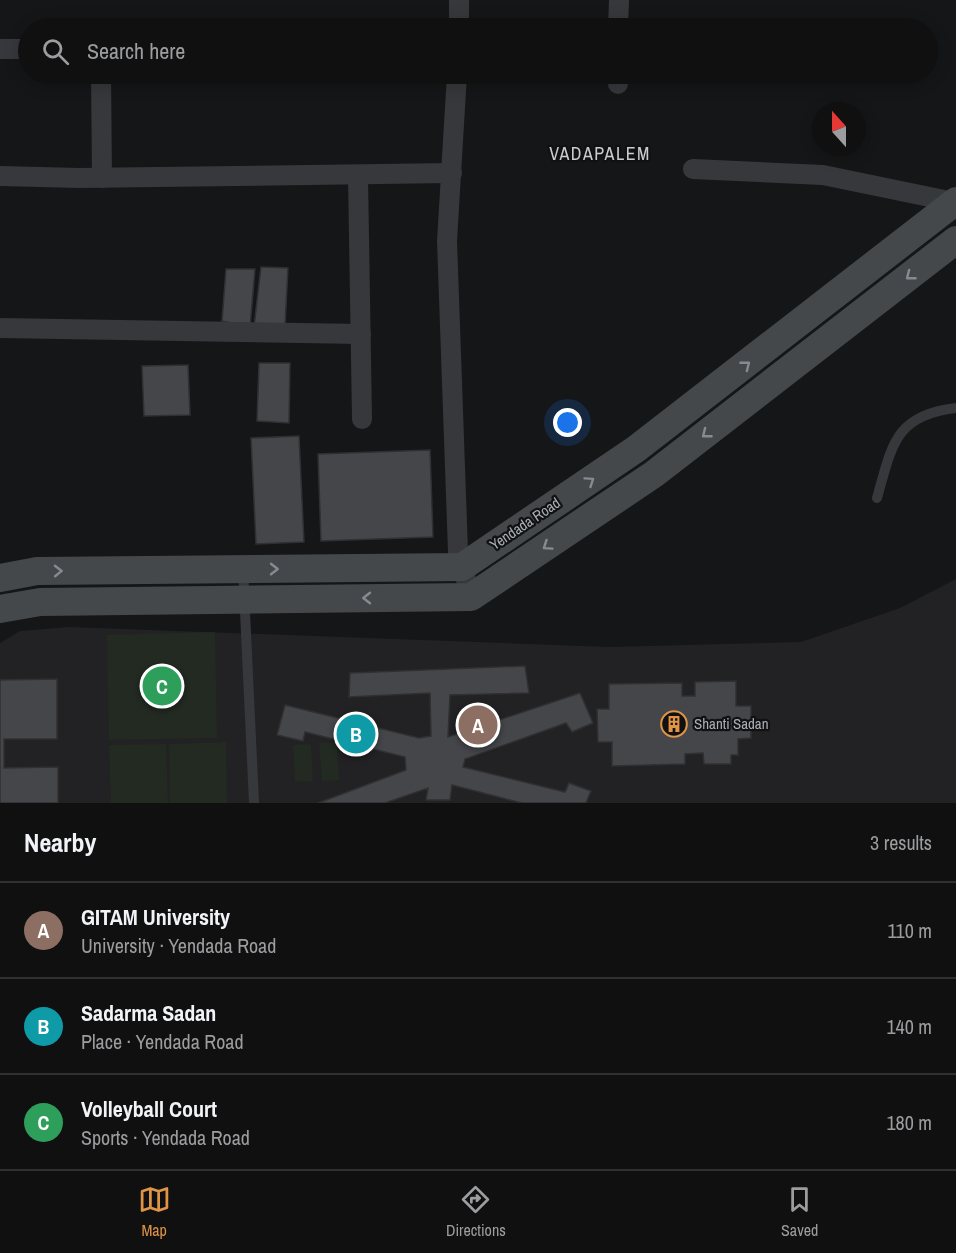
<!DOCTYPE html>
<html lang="en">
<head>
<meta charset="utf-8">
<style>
	:root { --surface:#101011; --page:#19191a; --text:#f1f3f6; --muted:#9c9d9f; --line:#303031; --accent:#df9446 }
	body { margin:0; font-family:"Archivo Narrow",sans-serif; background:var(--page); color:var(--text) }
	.compass { position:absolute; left:812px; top:102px; width:54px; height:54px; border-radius:50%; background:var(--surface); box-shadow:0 3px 15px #0003; rotate:339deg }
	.you { position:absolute; left:568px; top:423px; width:21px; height:21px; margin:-15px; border:4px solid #fff; border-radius:50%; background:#1a73e8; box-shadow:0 0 0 9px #1a73e833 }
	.badge { display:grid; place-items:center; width:39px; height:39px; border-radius:50%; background:var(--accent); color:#fff; font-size:20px; font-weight:700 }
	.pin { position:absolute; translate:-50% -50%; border:3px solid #fff; box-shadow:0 2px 6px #0006 }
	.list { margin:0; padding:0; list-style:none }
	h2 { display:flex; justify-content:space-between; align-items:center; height:78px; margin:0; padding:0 24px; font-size:26px }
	h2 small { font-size:20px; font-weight:400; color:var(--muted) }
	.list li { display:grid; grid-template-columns:39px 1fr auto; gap:18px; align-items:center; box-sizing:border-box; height:96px; padding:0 24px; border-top:2px solid var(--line) }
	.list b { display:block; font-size:22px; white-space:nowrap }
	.list p { margin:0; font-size:20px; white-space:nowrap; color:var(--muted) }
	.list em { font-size:20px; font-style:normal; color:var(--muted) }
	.icon { flex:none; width:33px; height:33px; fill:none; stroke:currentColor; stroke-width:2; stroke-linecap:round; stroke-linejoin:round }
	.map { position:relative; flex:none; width:956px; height:803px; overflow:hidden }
	.search { position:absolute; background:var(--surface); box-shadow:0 3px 15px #0003; left:18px; right:18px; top:18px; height:66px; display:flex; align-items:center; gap:15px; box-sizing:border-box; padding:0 21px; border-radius:33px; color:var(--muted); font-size:22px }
	.sheet { height:366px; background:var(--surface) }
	nav { display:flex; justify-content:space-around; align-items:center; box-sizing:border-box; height:84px; border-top:2px solid var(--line); background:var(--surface); font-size:16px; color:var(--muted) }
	nav a { display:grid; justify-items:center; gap:3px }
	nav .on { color:var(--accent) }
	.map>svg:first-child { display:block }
	.built { fill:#222224 }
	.green { fill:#222a22 }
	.building { fill:#45464a; stroke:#303033; stroke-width:1.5 }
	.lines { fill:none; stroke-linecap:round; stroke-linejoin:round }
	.lane { stroke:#37383c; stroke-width:10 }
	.street { stroke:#37383c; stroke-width:20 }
	.secondary { stroke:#45484b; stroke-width:28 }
	.oneway { stroke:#868b91 }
	.labels { text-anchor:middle; stroke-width:4.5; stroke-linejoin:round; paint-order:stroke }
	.street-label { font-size:15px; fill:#a9afb6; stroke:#111112 }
	.poi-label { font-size:15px; fill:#a9afb6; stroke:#111112; text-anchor:start }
	.quarter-label { font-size:18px; letter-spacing:1.5px; fill:#c9cdd2; stroke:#111112 }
</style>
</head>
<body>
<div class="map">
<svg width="956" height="803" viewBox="0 0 956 803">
	<rect width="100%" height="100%" fill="#151617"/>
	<!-- built -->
	<path class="built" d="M 956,579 L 956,803 L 0,803 L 0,643 L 20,631 L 69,627 L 608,647 L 801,642 L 900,608 Z"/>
	<!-- green -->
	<g class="green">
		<path d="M 215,632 L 217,738 L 109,740 L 107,635 Z"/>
		<path d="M 226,742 L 227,803 L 170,803 L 169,744 Z"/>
		<path d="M 337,742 L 339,780 L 322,781 L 319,743 Z"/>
		<path d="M 166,744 L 168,803 L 111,803 L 109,745 Z"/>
		<path d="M 311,744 L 313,781 L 295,782 L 293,745 Z"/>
	</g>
	<!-- building -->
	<g class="building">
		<path d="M 261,267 L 288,268 L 285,325 L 254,327 Z"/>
		<path d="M 226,269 L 255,269 L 250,327 L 222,321 Z"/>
		<path d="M 259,363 L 290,363 L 289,423 L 257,421 Z"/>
		<path d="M 188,365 L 190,415 L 144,416 L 142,366 Z"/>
		<path d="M 299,436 L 304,542 L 256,544 L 251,438 Z"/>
		<path d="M 430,450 L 433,537 L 321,541 L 318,454 Z"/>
		<path d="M 525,666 L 529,693 L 450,695 L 448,737 L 580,693 L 593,723 L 572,732 L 566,723 L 465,759 L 463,767 L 565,792 L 569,783 L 591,791 L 586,803 L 522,803 L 452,785 L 450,800 L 426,800 L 428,788 L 385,803 L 318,803 L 406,770 L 405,757 L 305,732 L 303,741 L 277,735 L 285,705 L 419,738 L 431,736 L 430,693 L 349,697 L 350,673 Z"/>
		<path d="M 57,679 L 57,739 L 4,739 L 4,768 L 58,767 L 58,803 L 0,803 L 0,680 Z"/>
		<path d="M 736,681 L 736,706 L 751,706 L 751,738 L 738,739 L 738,755 L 731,755 L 731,764 L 704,764 L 703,753 L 685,754 L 685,764 L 612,766 L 612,742 L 598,742 L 597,709 L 609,709 L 609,684 L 682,683 L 682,696 L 695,696 L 695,682 Z"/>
	</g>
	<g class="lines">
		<!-- lane -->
		<g class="lane">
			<path d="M 877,498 C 892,445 895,415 956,408"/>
			<path d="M 243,569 L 254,803"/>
		</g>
		<!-- street -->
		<g class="street">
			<path d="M 459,28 L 459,0"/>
			<path d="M 618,28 L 619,0"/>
			<path d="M 0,49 L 28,49"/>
			<path d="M 101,74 L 102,178"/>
			<path d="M 457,74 L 447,241 L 458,552 L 471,597"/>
			<path d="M 618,84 L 618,74"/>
			<path d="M 693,169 L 823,175 L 954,202"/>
			<path d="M 0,176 L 79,178 L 452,173"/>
			<path d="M 358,176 L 362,419"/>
			<path d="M 0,328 L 361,334"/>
		</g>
		<!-- secondary -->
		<g class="secondary">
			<path d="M 0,578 L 37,571 L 462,567 L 636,449 L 956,201"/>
			<path d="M 0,609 L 40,602 L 471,597 L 654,474 L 956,240"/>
		</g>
	</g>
	<!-- one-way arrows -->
	<defs><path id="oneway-chevron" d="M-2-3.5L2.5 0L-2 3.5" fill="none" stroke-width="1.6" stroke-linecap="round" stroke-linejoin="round" transform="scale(1.5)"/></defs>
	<g class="oneway">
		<use href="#oneway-chevron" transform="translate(910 276) rotate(142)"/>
		<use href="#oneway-chevron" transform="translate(746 365) rotate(-38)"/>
		<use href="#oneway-chevron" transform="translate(706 434) rotate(142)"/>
		<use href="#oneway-chevron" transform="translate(590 481) rotate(-34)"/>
		<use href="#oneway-chevron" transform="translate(547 546) rotate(146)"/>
		<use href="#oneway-chevron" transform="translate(274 569)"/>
		<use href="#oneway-chevron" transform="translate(58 571) rotate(-1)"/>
		<use href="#oneway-chevron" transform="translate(367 598) rotate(180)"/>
	</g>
	<!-- icons -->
	<defs>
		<g id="building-ring" transform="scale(1.35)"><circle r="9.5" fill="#111112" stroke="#df9446" stroke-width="1.5"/><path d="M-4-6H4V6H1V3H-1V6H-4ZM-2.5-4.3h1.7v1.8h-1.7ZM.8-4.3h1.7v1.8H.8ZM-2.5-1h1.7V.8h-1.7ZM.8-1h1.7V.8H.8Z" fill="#df9446"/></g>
	</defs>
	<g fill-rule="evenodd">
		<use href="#building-ring" x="674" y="724"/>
	</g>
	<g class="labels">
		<!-- street labels -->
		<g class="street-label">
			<text transform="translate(525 524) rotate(-34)" y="5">Yendada Road</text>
		</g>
		<!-- poi labels -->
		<g class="poi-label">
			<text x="694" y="729">Shanti Sadan</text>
		</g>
		<!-- quarter labels -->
		<g class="quarter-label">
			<text x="600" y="160">VADAPALEM</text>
		</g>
	</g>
</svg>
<svg class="compass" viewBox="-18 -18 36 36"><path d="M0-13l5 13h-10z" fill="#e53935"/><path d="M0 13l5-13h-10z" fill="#9c9d9f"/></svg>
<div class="you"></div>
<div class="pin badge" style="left:478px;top:725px;background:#8d6e63">A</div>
<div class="pin badge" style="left:356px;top:734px;background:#0f9aa8">B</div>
<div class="pin badge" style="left:162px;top:686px;background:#2e9e5b">C</div>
<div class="search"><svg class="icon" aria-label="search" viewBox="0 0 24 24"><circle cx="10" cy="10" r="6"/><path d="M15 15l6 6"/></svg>Search here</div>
</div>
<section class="sheet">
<h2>Nearby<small>3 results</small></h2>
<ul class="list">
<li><span class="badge" style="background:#8d6e63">A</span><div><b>GITAM University</b><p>University · Yendada Road</p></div><em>110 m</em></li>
<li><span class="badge" style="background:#0f9aa8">B</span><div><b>Sadarma Sadan</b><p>Place · Yendada Road</p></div><em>140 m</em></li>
<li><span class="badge" style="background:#2e9e5b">C</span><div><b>Volleyball Court</b><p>Sports · Yendada Road</p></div><em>180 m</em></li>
</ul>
</section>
<nav>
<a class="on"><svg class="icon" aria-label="map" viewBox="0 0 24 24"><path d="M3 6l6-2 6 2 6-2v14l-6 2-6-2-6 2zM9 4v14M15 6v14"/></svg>Map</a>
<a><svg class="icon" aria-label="directions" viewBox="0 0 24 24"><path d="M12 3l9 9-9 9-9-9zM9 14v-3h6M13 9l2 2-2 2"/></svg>Directions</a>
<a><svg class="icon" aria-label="saved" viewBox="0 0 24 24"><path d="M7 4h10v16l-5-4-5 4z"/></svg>Saved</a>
</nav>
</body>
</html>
